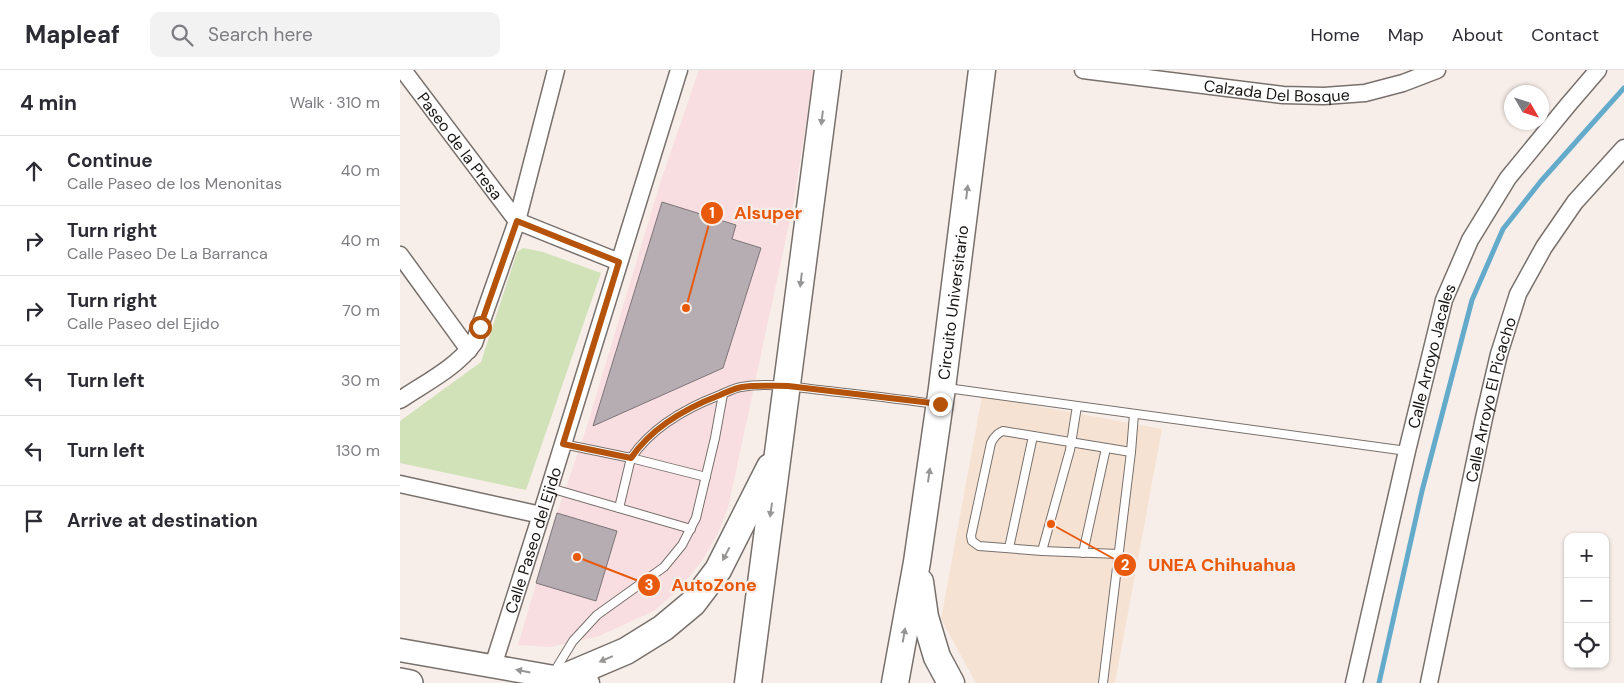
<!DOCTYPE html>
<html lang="en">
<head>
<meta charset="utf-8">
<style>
	:root { --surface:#fff; --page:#f2f2f3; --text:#2b2b33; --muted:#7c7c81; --line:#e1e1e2 }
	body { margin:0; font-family:"DM Sans",sans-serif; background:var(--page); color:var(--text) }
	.controls { position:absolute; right:15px; bottom:15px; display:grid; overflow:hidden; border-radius:10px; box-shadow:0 1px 4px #0004 }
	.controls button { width:45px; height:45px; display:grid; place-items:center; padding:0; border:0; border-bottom:1px solid var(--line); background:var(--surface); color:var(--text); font:25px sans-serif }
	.compass { position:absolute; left:1104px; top:15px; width:45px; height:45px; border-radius:50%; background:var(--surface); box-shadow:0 1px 4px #0004; rotate:129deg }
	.stop { position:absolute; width:15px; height:15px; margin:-11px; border:4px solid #b45309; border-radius:50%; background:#fff }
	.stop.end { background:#b45309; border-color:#fff; box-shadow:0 1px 5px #0008 }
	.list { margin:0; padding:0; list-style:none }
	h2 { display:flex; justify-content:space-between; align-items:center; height:65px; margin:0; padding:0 20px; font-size:21px }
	h2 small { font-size:16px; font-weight:400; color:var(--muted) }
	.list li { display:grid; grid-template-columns:32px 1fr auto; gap:15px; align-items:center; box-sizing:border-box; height:70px; padding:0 20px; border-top:1px solid var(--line) }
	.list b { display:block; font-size:19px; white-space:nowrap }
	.list p { margin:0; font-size:16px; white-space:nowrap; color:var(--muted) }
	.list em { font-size:16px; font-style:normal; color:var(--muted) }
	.icon { flex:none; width:28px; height:28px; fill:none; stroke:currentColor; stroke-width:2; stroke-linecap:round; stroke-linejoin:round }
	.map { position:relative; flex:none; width:1224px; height:613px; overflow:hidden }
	header { display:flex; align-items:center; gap:30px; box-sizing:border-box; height:70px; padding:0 25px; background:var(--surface); border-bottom:1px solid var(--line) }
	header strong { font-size:24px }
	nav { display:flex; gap:28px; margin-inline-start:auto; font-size:18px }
	.search { width:350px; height:45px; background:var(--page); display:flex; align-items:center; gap:12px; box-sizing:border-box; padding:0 18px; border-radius:10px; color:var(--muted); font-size:19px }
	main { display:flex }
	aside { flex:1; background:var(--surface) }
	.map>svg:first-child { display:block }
	.commercial { fill:#f9dee1 }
	.education { fill:#f6e2d3 }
	.green { fill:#d1e2b9 }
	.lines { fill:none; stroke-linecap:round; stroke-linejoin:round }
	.stream { stroke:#64abcb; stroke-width:5 }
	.building { fill:#b6adb2; stroke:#7c7478 }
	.service-casing { stroke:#78706c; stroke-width:10 }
	.minor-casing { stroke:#78706c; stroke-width:19 }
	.secondary-casing { stroke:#78706c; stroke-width:25 }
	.primary-casing { stroke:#78706c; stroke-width:28 }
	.trunk-casing { stroke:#78706c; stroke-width:29 }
	.service { stroke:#fff; stroke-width:8 }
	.minor { stroke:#fff; stroke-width:16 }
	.secondary { stroke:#fff; stroke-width:22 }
	.primary { stroke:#fff; stroke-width:25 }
	.trunk { stroke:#fff; stroke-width:26 }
	.oneway { fill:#979695 }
	.route { stroke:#b45309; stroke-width:6 }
	.labels { text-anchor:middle; stroke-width:4.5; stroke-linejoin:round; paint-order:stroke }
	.street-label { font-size:16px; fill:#181513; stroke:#f7eee9 }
	.leader { fill:none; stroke:#e8590c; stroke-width:2 }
	.callout-dot { fill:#e8590c; stroke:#f7eee9; stroke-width:2 }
	.mark-label { font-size:15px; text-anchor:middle; font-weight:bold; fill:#fff }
	.callout-label { font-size:18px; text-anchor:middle; font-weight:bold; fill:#e8590c; stroke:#f7eee9; stroke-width:4.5; stroke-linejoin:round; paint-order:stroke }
</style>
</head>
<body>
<header>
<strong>Mapleaf</strong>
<div class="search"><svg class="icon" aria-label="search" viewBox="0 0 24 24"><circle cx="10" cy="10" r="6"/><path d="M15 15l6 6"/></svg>Search here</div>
<nav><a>Home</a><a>Map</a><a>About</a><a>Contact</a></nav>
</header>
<main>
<aside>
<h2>4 min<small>Walk · 310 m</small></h2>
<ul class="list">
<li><svg class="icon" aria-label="ahead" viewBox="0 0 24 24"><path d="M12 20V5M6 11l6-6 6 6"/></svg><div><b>Continue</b><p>Calle Paseo de los Menonitas</p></div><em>40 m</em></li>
<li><svg class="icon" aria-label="right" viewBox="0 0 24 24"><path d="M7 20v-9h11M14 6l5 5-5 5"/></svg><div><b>Turn right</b><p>Calle Paseo De La Barranca</p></div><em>40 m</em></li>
<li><svg class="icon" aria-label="right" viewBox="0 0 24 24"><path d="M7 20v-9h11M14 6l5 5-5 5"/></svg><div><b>Turn right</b><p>Calle Paseo del Ejido</p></div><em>70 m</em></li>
<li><svg class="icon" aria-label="left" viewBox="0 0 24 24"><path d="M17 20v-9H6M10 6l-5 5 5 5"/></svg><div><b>Turn left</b></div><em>30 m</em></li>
<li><svg class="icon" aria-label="left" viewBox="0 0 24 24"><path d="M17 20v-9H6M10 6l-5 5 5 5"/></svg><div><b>Turn left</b></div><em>130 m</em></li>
<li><svg class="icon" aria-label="arrive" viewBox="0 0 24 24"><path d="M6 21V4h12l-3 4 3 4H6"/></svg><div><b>Arrive at destination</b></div></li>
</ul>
</aside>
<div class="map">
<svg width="1224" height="613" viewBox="0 0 1224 613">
	<rect width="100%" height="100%" fill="#f7eee9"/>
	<!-- commercial -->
	<path class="commercial" d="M 299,0 L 414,0 L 394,131 L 328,438 L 318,463 L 304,488 L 281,517 L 254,541 L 199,566 L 151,577 L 118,575 L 157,443 L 186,359 L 261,110 Z"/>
	<!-- education -->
	<path class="education" d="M 582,326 L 762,359 L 715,613 L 576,613 L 541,549 Z"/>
	<!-- green -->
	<path class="green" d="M 123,178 L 143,182 L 201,203 L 126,420 L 0,393 L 0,351 L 81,292 L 117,182 Z"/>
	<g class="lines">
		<!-- stream -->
		<path class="stream" d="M 979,613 L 1022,421 L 1072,230 L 1103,159 L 1141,111 L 1224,18"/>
	</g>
	<!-- building -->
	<g class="building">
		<path d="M 262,132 L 336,155 L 332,169 L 361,178 L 323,298 L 193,356 Z"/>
		<path d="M 157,443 L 217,461 L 196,531 L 136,513 Z"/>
	</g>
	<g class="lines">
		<!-- service casing -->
		<g class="service-casing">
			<g id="service">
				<path d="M 547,318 L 1007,381"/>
				<path d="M 163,374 L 231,388 C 252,357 286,338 320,325 C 327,322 334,318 341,317 C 370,312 400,318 429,321 C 464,325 500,329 535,334"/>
				<path d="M 150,418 L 291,459"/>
				<path d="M 219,438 L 231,388 L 306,407"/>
				<path d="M 609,478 L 633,366"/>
				<path d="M 642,481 L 670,380 L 677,336"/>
				<path d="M 683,483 L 706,378"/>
				<path d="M 719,484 L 642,481 L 579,476 L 572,471 L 571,466 L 591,373 C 594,367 597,363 603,361 L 731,382"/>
				<path d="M 154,602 L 173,571 L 197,545 L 264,497 L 282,475 L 296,448 L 315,368 L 323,324"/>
				<path d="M 703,613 L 731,382 L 734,344"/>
			</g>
		</g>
		<!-- minor casing -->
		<g class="minor-casing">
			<g id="minor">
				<path id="s1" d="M 3,0 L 117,151 L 219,192"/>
				<path id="s2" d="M 683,0 L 883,25 L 924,26 L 965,23 L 1003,13 L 1037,0"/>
				<path d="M 0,185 L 69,280"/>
				<path d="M 0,330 C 25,313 56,298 74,273 L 117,151 L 156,0"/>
				<path d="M 0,414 L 141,445"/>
				<path id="s3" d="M 93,596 L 141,445 L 279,0"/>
				<path id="s4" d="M 954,613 L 1007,381 L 1044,230 L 1070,170 L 1108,108 L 1168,35 L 1198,0"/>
				<path id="s5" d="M 1029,613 L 1084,348 L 1099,284 L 1118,224 L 1144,177 L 1175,132 L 1224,78"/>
			</g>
		</g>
		<!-- secondary casing -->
		<g class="secondary-casing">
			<path id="secondary" d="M 0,580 L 188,613"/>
		</g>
		<!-- primary casing -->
		<g class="primary-casing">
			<path id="primary" d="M 0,611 L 10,613"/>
		</g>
		<!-- trunk casing -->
		<g class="trunk-casing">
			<g id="trunk">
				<path d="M 520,512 L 525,547 L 537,587 L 551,613"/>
				<path d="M 160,609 L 226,581 L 263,558 L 293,533 L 318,500 L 370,397"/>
				<path d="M 348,613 L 428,0"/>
				<path id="s6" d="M 495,613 L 517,492 L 542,318 L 582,0"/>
			</g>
		</g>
		<!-- service -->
		<use href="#service" class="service"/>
		<!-- minor -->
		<use href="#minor" class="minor"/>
		<!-- secondary -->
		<use href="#secondary" class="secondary"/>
		<!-- primary -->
		<use href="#primary" class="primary"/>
		<!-- trunk -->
		<use href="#trunk" class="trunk"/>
	</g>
	<!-- one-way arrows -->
	<defs><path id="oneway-solid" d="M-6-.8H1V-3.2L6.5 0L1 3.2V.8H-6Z" transform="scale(1.25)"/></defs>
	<g class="oneway">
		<use href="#oneway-solid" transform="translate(422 48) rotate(97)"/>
		<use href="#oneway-solid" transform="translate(567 122) rotate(-83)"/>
		<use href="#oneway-solid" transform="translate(401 210) rotate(97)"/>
		<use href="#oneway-solid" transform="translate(529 405) rotate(-82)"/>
		<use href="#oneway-solid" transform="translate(371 440) rotate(98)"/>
		<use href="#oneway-solid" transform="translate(326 484) rotate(118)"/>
		<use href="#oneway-solid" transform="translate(504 565) rotate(-80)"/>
		<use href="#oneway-solid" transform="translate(206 589) rotate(157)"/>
		<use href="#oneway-solid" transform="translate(123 601) rotate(-169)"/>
	</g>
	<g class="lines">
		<!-- route -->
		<path class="route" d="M 80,257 L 117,151 L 219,192 L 163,374 L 231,388 C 252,357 286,338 320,325 C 327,322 335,318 342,317 C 357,315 372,316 388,316 L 540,334"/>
	</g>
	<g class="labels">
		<!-- street labels -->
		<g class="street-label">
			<text dy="6" stroke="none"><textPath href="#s2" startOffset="195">Calzada Del Bosque</textPath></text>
			<text dy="6" stroke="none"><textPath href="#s1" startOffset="95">Paseo de la Presa</textPath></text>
			<text dy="6" stroke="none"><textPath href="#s6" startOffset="385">Circuito Universitario</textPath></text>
			<text dy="6" stroke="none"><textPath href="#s4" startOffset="336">Calle Arroyo Jacales</textPath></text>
			<text dy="6" stroke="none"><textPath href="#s5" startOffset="290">Calle Arroyo El Picacho</textPath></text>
			<text dy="6" stroke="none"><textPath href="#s3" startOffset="132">Calle Paseo del Ejido</textPath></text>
		</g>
	</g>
	<!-- callouts -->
	<path class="leader" d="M286 238L312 143M651 454L725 495M177 487L249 515"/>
	<g class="callout-dot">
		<circle cx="286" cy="238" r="5"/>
		<circle cx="651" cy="454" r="5"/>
		<circle cx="177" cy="487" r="5"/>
		<circle cx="312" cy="143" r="12"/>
		<circle cx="725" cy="495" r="12"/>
		<circle cx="249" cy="515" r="12"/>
	</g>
	<g class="mark-label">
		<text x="312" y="148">1</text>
		<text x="725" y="500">2</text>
		<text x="249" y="520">3</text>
	</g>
	<g class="callout-label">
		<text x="368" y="149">Alsuper</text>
		<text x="822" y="501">UNEA Chihuahua</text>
		<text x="314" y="521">AutoZone</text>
	</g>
</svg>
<div class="controls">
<button>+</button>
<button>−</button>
<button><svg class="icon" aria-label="locate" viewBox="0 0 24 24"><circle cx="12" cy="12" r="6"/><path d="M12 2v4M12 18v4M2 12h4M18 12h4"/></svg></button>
</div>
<svg class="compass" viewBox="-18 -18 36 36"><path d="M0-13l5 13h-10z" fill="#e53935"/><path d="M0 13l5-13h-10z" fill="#7c7c81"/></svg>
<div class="stop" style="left:80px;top:257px"></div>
<div class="stop end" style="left:540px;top:334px"></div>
</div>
</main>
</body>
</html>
